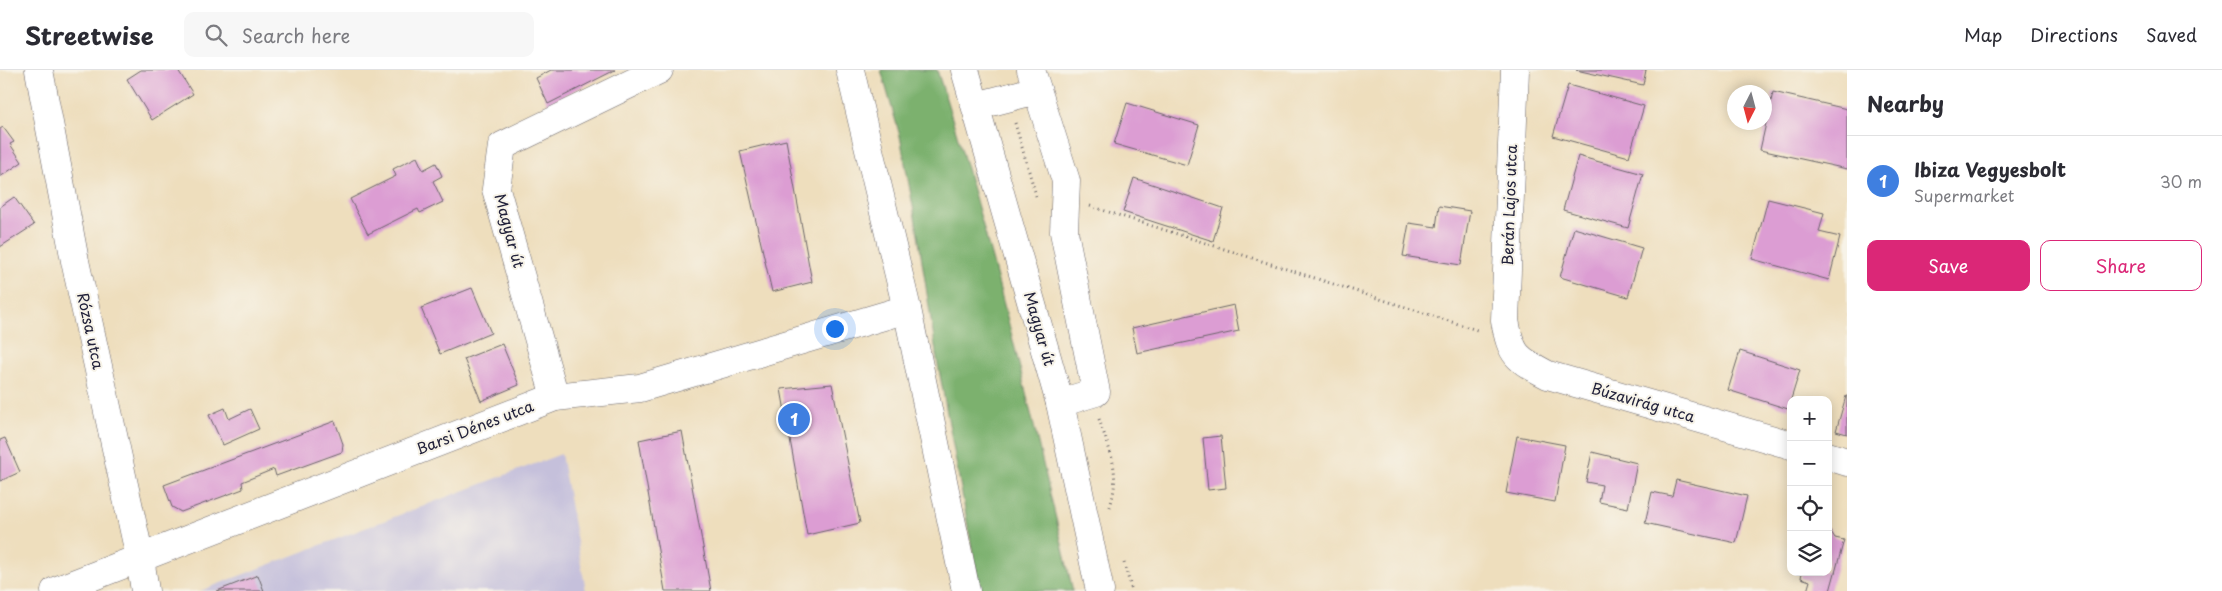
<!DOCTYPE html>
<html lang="en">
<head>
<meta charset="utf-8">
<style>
	:root { --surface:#fff; --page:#f7f7f7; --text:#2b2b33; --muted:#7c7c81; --line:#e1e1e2; --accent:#db2777 }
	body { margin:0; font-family:"Playpen Sans",sans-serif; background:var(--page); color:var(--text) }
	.controls { position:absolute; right:15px; bottom:15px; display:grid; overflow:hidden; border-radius:10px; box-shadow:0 2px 12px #0003 }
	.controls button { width:45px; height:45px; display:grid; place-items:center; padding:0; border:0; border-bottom:1px solid var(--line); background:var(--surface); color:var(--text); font:25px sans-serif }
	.compass { position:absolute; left:1727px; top:15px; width:45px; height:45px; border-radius:50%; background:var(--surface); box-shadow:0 2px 12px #0003; rotate:186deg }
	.you { position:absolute; left:834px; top:258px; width:18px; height:18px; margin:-12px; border:4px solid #fff; border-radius:50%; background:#1a73e8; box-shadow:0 0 0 8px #1a73e833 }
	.badge { display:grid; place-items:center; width:32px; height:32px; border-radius:50%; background:var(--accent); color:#fff; font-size:16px; font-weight:700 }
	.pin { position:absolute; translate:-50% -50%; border:2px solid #fff; box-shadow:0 1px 5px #0006 }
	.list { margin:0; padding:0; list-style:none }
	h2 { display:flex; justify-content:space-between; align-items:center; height:65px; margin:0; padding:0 20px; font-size:21px }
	h2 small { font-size:16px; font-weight:400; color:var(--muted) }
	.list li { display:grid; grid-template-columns:32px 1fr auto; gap:15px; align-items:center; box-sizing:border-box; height:90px; padding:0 20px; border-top:1px solid var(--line) }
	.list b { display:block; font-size:19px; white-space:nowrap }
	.list p { margin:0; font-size:16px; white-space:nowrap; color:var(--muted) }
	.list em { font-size:16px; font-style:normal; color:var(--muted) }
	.actions { display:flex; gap:10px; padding:15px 20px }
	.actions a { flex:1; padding:11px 0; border:1px solid var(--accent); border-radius:10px; text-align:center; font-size:18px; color:var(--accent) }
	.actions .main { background:var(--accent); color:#fff }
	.icon { flex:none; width:28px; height:28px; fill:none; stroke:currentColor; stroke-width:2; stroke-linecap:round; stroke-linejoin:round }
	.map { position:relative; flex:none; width:1847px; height:521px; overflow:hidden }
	header { display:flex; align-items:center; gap:30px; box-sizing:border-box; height:70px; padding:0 25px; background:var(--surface); border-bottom:1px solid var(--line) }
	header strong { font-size:24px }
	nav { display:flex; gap:28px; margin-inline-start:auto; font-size:18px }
	.search { width:350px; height:45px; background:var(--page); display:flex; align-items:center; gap:12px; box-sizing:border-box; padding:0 18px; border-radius:10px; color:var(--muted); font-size:19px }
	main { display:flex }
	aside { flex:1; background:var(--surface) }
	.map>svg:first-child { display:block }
	.industrial { fill:#c5c0db }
	.forest { fill:#7cb16e; stroke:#4f6a54 }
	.building { fill:#dc9dd3 }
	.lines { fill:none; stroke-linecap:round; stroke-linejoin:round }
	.minor-casing { stroke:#696468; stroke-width:29 }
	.path { stroke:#696468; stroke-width:3; stroke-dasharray:1 4; stroke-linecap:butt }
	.minor { stroke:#fff; stroke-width:28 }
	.labels { text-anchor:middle; stroke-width:4; stroke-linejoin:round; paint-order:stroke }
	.street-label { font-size:15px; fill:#22223b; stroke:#f7f3e8 }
</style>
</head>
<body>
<header>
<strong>Streetwise</strong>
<div class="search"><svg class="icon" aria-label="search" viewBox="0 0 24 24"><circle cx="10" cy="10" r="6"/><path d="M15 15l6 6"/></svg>Search here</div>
<nav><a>Map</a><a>Directions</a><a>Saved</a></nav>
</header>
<main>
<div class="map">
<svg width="1847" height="521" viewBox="0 0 1847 521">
	<rect width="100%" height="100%" fill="#f7f3e8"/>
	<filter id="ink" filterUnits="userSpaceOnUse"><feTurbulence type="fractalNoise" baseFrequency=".02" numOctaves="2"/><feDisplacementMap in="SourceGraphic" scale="10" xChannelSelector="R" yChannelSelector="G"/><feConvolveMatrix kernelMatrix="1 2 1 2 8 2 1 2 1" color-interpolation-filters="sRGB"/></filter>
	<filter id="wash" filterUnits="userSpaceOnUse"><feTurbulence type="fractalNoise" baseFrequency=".0096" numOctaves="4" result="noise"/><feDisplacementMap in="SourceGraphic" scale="20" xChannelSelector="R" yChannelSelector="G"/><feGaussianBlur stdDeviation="1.12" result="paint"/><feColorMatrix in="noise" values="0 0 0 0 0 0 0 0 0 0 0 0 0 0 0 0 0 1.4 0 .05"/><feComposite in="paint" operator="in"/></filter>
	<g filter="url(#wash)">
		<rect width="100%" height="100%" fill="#eedebd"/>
		<!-- industrial -->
		<path class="industrial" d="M 561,384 L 586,521 L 200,521 L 444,428 Z"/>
		<!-- forest -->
		<path class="forest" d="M 881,0 L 937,0 C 992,171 1032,347 1073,521 L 980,521 L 937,289 L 917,158 L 900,66 Z"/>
		<g id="blocks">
			<!-- building -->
			<g class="building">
				<path d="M 141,0 L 178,0 L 193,24 L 152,50 L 127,9 Z"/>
				<path d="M 551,0 L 615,0 L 548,34 L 536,8 Z"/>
				<path d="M 1576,0 L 1646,0 L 1643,15 Z"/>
				<path d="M 1568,15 L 1644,36 L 1629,87 L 1553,66 Z"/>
				<path d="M 1773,22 L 1847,39 L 1847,99 L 1760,80 Z"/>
				<path d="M 1127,33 L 1199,55 L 1187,95 L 1114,74 Z"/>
				<path d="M 3,57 L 14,72 L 10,74 L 22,92 L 0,107 L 0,59 Z"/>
				<path d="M 786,70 L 812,212 L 772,222 L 740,81 Z"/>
				<path d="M 1578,86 L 1643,104 L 1628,158 L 1563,140 Z"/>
				<path d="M 417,87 L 423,100 L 436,93 L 442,106 L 433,111 L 443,132 L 420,143 L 418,139 L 368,164 L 350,129 L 396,106 L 393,99 Z"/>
				<path d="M 1134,108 L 1223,138 L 1213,171 L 1123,142 Z"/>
				<path d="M 14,127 L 34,155 L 0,177 L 0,137 Z"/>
				<path d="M 1768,129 L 1824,143 L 1819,162 L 1840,167 L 1829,210 L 1752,189 Z"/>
				<path d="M 1439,136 L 1470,141 L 1461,195 L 1403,186 L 1409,153 L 1436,157 Z"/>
				<path d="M 1574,158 L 1642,178 L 1628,227 L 1560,207 Z"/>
				<path d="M 472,218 L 491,263 L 440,284 L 421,238 Z"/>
				<path d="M 1234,235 L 1239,261 L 1137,283 L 1132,258 Z"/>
				<path d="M 502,274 L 519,315 L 481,331 L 464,289 Z"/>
				<path d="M 1740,281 L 1800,300 L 1788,339 L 1728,320 Z"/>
				<path d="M 832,314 L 860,453 L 807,465 L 781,319 Z"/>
				<path d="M 1846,326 L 1847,326 L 1847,364 L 1836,361 Z"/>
				<path d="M 225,338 L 229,349 L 250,339 L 259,359 L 223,375 L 209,345 Z"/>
				<path d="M 335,351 L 343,374 L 342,382 L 276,406 L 274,399 L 242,412 L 243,419 L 181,442 L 172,437 L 164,415 Z"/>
				<path d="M 682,361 L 711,521 L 665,521 L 639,370 Z"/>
				<path d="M 1221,366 L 1226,418 L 1208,420 L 1203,368 Z"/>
				<path d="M 1517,366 L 1565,375 L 1555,432 L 1506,423 Z"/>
				<path d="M 5,368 L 20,402 L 0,411 L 0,370 Z"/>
				<path d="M 1592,382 L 1637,393 L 1628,438 L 1599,432 L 1602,415 L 1586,412 Z"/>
				<path d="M 1676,410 L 1747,426 L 1736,473 L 1645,453 L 1652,422 L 1672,426 Z"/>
				<path d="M 1828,457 L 1835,468 L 1844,470 L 1830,521 L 1807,521 L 1810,511 L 1801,508 L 1802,502 L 1828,502 Z"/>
				<path d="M 258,505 L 264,521 L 217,521 Z"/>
			</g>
		</g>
	</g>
	<g filter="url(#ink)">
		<use href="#blocks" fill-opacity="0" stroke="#696468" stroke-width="1"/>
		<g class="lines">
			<!-- minor casing -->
			<g class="minor-casing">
				<g id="minor">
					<path d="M 39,0 L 75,191 L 140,488 L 145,521"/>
					<path d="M 850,0 L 907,239 L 966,521"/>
					<path d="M 965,0 L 1060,333 L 1100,521"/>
					<path d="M 1031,0 L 1066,111 L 1064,162 L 1096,322 L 1060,333"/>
					<path d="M 1515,0 L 1505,250 C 1511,286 1517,289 1548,305 L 1791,375"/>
					<path d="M 976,36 L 1037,20"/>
					<path d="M 555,327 L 496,119 L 502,76 L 659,0"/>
					<path d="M 1828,386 L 1847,392"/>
					<path d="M 55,521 L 555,327 L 640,318 L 907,239"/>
				</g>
			</g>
			<!-- path -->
			<g class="path">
				<path d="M 1015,53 L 1037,129"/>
				<path d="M 1090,136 L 1480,261"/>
				<path d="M 1099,349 C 1110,383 1121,400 1110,437"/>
				<path d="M 1124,493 L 1132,521"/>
			</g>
			<!-- minor -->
			<use href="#minor" class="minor"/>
		</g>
	</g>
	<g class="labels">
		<!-- street labels -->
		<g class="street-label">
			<text transform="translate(1510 135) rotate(-88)" y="5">Berán Lajos utca</text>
			<text transform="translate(509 161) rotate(75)" y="5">Magyar út</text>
			<text transform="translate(1039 259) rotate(74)" y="5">Magyar út</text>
			<text transform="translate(90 261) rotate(78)" y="5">Rózsa utca</text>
			<text transform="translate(1643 333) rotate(16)" y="5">Búzavirág utca</text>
			<text transform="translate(475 358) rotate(-21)" y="5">Barsi Dénes utca</text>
		</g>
	</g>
</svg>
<div class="controls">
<button>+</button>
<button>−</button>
<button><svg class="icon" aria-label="locate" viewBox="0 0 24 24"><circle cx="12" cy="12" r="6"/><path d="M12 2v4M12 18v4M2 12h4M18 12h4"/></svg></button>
<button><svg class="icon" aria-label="layers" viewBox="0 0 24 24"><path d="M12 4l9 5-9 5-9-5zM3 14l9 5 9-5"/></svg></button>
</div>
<svg class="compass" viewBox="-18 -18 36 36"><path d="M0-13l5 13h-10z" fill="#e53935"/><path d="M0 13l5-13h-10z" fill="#7c7c81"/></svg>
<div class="you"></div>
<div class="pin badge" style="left:794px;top:349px;background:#3f7fe0">1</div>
</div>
<aside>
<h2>Nearby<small></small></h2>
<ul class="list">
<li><span class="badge" style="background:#3f7fe0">1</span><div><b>Ibiza Vegyesbolt</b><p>Supermarket</p></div><em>30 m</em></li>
</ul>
<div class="actions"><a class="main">Save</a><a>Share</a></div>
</aside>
</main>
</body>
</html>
